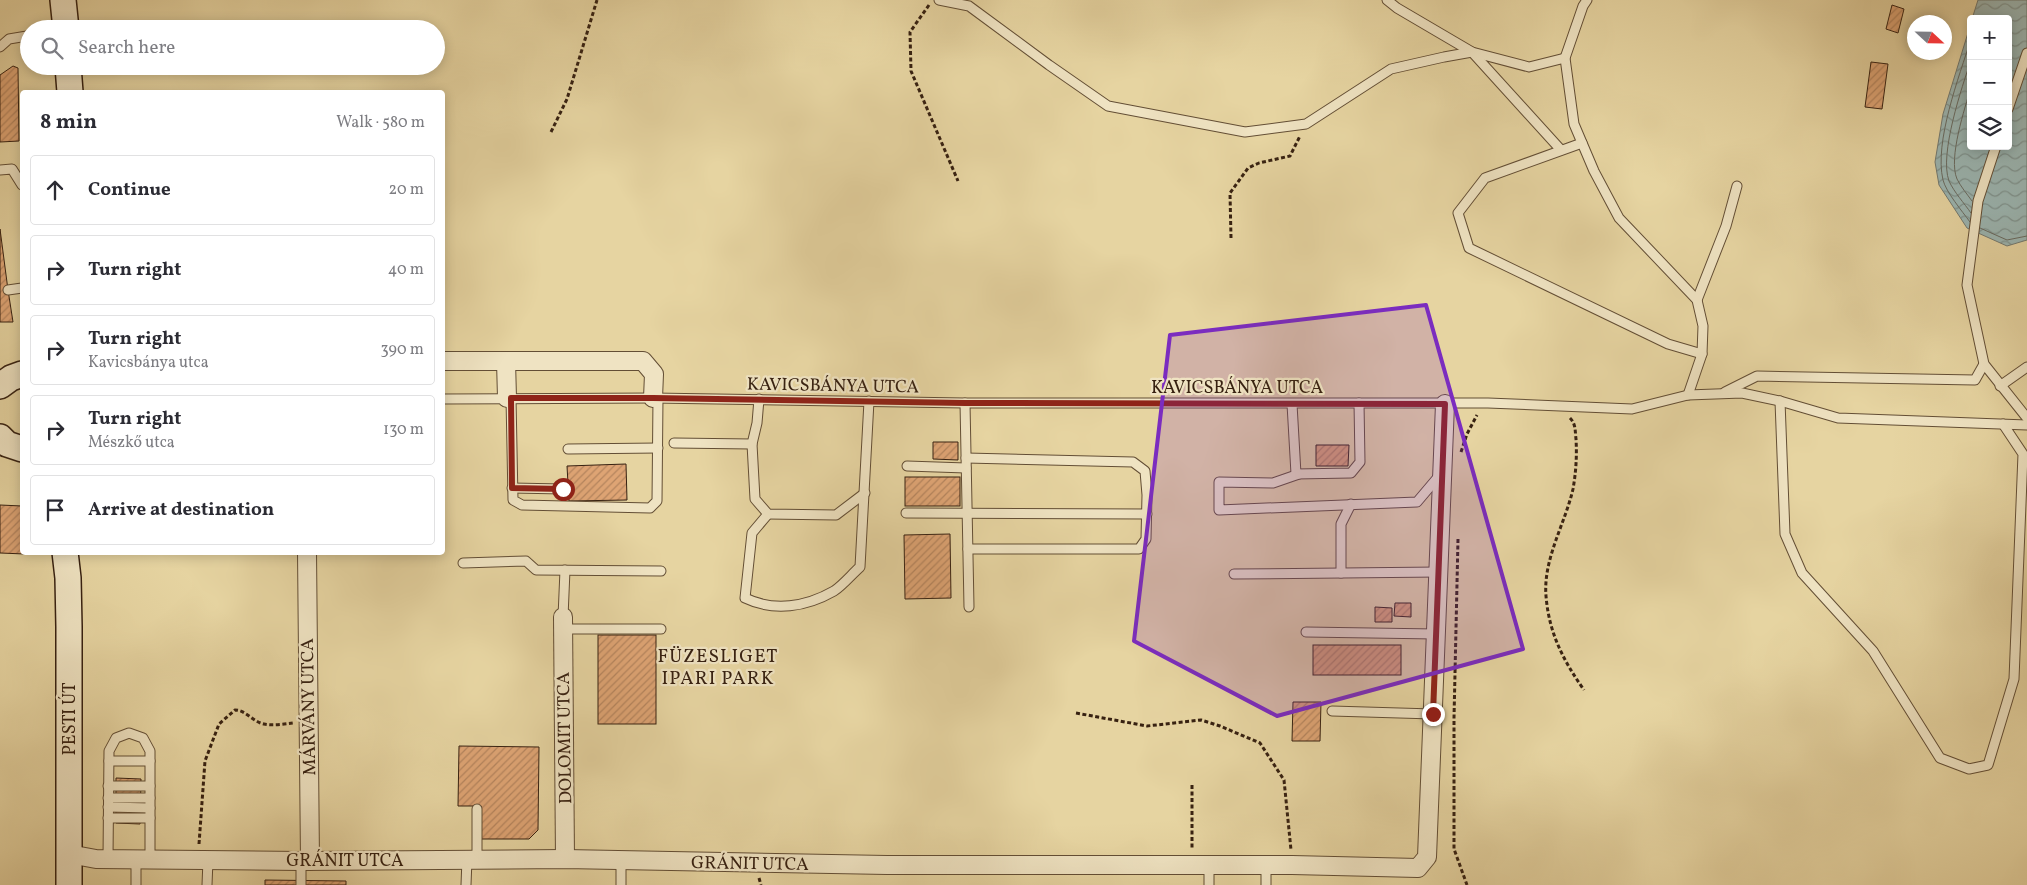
<!DOCTYPE html>
<html lang="en">
<head>
<meta charset="utf-8">
<style>
	:root { --surface:#fff; --page:#f2f2f3; --text:#2b2b33; --muted:#7c7c81; --line:#e1e1e2 }
	body { margin:0; font-family:Vollkorn,serif; background:var(--page); color:var(--text) }
	.controls { position:absolute; right:15px; top:15px; display:grid; overflow:hidden; border-radius:5px; box-shadow:0 2px 12px #0003 }
	.controls button { width:45px; height:45px; display:grid; place-items:center; padding:0; border:0; border-bottom:1px solid var(--line); background:var(--surface); color:var(--text); font:25px sans-serif }
	.compass { position:absolute; left:1907px; top:15px; width:45px; height:45px; border-radius:50%; background:var(--surface); box-shadow:0 2px 12px #0003; rotate:112deg }
	.stop { position:absolute; width:15px; height:15px; margin:-11px; border:4px solid #8f2418; border-radius:50%; background:#fff }
	.stop.end { background:#8f2418; border-color:#fff; box-shadow:0 1px 5px #0008 }
	.list { margin:0; padding:0; list-style:none }
	h2 { display:flex; justify-content:space-between; align-items:center; height:65px; margin:0; padding:0 20px; font-size:21px }
	h2 small { font-size:16px; font-weight:400; color:var(--muted) }
	.list li { display:grid; grid-template-columns:32px 1fr auto; gap:15px; align-items:center; box-sizing:border-box; height:70px; margin:0 10px 10px; padding:0 10px; border:1px solid var(--line); border-radius:5px }
	.list b { display:block; font-size:19px; white-space:nowrap }
	.list p { margin:0; font-size:16px; white-space:nowrap; color:var(--muted) }
	.list em { font-size:16px; font-style:normal; color:var(--muted) }
	.icon { flex:none; width:28px; height:28px; fill:none; stroke:currentColor; stroke-width:2; stroke-linecap:round; stroke-linejoin:round }
	.map { position:relative; flex:none; width:2027px; height:885px; overflow:hidden }
	.search { position:absolute; background:var(--surface); box-shadow:0 2px 12px #0003; left:20px; top:20px; width:425px; height:55px; display:flex; align-items:center; gap:12px; box-sizing:border-box; padding:0 18px; border-radius:28px; color:var(--muted); font-size:19px }
	.panel { position:absolute; background:var(--surface); box-shadow:0 2px 12px #0003; left:20px; top:90px; width:425px; height:465px; border-radius:5px }
	.map>svg:first-child { display:block }
	.water { fill:url(#water-waves); stroke:#737a71 }
	.lines { fill:none; stroke-linecap:round; stroke-linejoin:round }
	.shore { stroke:#696b61; stroke-width:1 }
	.building { fill:url(#building-hatch); stroke:#372111 }
	.lane-casing { stroke:#634e35; stroke-width:11 }
	.street-casing { stroke:#634e35; stroke-width:20 }
	.secondary-casing { stroke:#372111; stroke-width:28 }
	.path { stroke:#372111; stroke-width:3; stroke-dasharray:4 2.5; stroke-linecap:butt }
	.lane { stroke:#efe3c2; stroke-width:9 }
	.street { stroke:#efe3c2; stroke-width:18 }
	.secondary { stroke:#efe3c2; stroke-width:25 }
	.route { stroke:#8f2418; stroke-width:6 }
	.marked { fill:#7b2cbf; fill-opacity:0.2; stroke:#7b2cbf; stroke-width:4; stroke-linejoin:round }
	.labels { text-anchor:middle; stroke-width:4.5; stroke-linejoin:round; paint-order:stroke }
	.street-label { font-size:18px; fill:#372111; stroke:#efe3c2 }
	.neighbourhood-label { font-size:19px; letter-spacing:1px; fill:#372111; stroke:#efe3c2 }
</style>
</head>
<body>
<div class="map">
<svg width="2027" height="885" viewBox="0 0 2027 885">
	<defs>
		<pattern id="water-waves" width="16" height="10" patternUnits="userSpaceOnUse" patternTransform="scale(1.25)"><rect width="16" height="10" fill="#9bb5b1"/><path d="M0 5q4-4 8 0t8 0" fill="none" stroke="#7f938f"/></pattern>
		<pattern id="building-hatch" width="6" height="6" patternUnits="userSpaceOnUse" patternTransform="scale(1.25)"><rect width="6" height="6" fill="#dea474"/><path d="M-1 1l2-2M0 6l6-6M5 7l2-2" fill="none" stroke="#b5855e"/></pattern>
	</defs>
	<rect width="100%" height="100%" fill="#e6d4a1"/>
	<filter id="stains"><feTurbulence type="fractalNoise" baseFrequency=".004" numOctaves="4"/><feColorMatrix values="0 0 0 0 .2 0 0 0 0 .09 0 0 0 0 .02 0 0 0 .5 -.17"/></filter>
	<radialGradient id="worn" r=".72"><stop offset=".6" stop-color="#630" stop-opacity="0"/><stop offset="1" stop-color="#630" stop-opacity=".3"/></radialGradient>
	<!-- water -->
	<path class="water" d="M 1978,0 L 2027,0 L 2027,240 L 2007,246 L 1967,228 L 1939,185 L 1935,162 L 1943,114 L 1971,23 L 1971,146 L 2008,146 L 2008,19 L 1972,19 Z"/>
	<g class="lines">
		<!-- shore -->
		<g class="shore">
			<path d="M 1971,60 C 1962,87 1939,154 1949,181 C 1954,192 1964,203 1971,213"/>
			<path d="M 1971,87 C 1965,108 1948,158 1957,179 C 1961,187 1967,194 1972,201"/>
			<path d="M 1970,222 C 1962,211 1946,192 1943,180 C 1934,142 1959,77 1971,39"/>
			<path d="M 1980,228 L 2007,240 L 2027,236"/>
		</g>
	</g>
	<!-- building -->
	<g class="building">
		<path d="M 1892,5 L 1904,9 L 1898,33 L 1886,29 Z"/>
		<path d="M 1871,62 L 1888,64 L 1882,109 L 1865,107 Z"/>
		<path d="M 13,66 L 18,68 L 19,141 L 0,142 L 0,75 Z"/>
		<path d="M 0,229 L 8,290 L 13,322 L 0,322 Z"/>
		<path d="M 933,442 L 958,442 L 958,460 L 933,459 Z"/>
		<path d="M 1316,445 L 1349,445 L 1348,466 L 1316,466 Z"/>
		<path d="M 626,464 L 627,500 L 569,501 L 567,466 Z"/>
		<rect x="905" y="477" width="55" height="29"/>
		<path d="M 0,505 L 22,506 L 22,552 L 25,554 L 0,553 Z"/>
		<path d="M 950,534 L 951,598 L 905,599 L 904,535 Z"/>
		<path d="M 1395,603 L 1411,603 L 1411,617 L 1394,616 Z"/>
		<path d="M 1375,607 L 1392,608 L 1392,622 L 1375,622 Z"/>
		<rect x="598" y="635" width="58" height="89"/>
		<rect x="1313" y="645" width="88" height="30"/>
		<path d="M 1293,702 L 1321,702 L 1320,741 L 1292,741 Z"/>
		<path d="M 459,746 L 539,747 L 538,830 L 529,839 L 481,839 L 481,806 L 458,806 Z"/>
		<path d="M 116,778 L 141,779 L 140,824 L 116,823 Z"/>
		<path d="M 265,880 L 346,881 L 346,885 L 265,885 Z"/>
	</g>
	<g class="lines">
		<!-- lane casing -->
		<g class="lane-casing">
			<g id="lane">
				<path d="M 939,0 L 969,6 L 1049,65 L 1108,106 L 1245,132 L 1306,124 L 1391,69 L 1444,57 L 1472,52 L 1529,67 L 1565,58"/>
				<path d="M 1387,0 L 1397,8 L 1472,52 L 1561,150"/>
				<path d="M 1587,0 L 1583,6 L 1565,58 L 1574,124 L 1594,171 L 1619,218 L 1697,300 L 1703,326 L 1702,354 L 1688,395"/>
				<path d="M 0,47 L 9,39 L 27,36"/>
				<path d="M 2008,109 L 2027,53"/>
				<path d="M 1582,143 L 1485,178 L 1458,213 L 1469,248 L 1668,344 L 1702,354"/>
				<path d="M 1996,146 L 1978,201 L 1967,285 L 1984,364 L 2027,418"/>
				<path d="M 0,170 L 12,169 L 22,185"/>
				<path d="M 8,290 L 22,288"/>
				<path d="M 1697,300 L 1726,226 L 1737,186"/>
				<path d="M 2000,386 L 2027,367"/>
				<path d="M 1725,392 L 1757,376 L 1975,380 L 1984,364"/>
				<path d="M 511,398 L 513,500 L 522,505 L 650,508 L 657,501 L 658,398"/>
				<path d="M 442,399 L 653,398 L 965,403 L 1488,403 L 1632,409 L 1688,395 L 1742,393 L 1780,401 L 1838,418 L 2027,425"/>
				<path d="M 1780,401 L 1785,534 L 1802,573 L 1873,651 L 1940,758 L 1969,769 L 1988,765 L 2014,679 L 2023,454 L 2003,424"/>
				<path d="M 965,403 L 969,607"/>
				<path d="M 1292,404 L 1296,474 L 1351,473 L 1360,462 L 1359,403"/>
				<path d="M 674,443 L 752,444 L 757,423 L 759,399"/>
				<path d="M 752,444 L 755,499 L 768,514 L 836,515 L 865,493"/>
				<path d="M 568,449 L 658,448"/>
				<path d="M 966,458 L 1133,462 L 1145,471 L 1147,495 L 1146,539 L 1139,549 L 968,549"/>
				<path d="M 907,466 L 966,468"/>
				<path d="M 1299,474 L 1273,483 L 1219,482 L 1219,510 L 1417,502 L 1439,476"/>
				<path d="M 512,488 L 563,489"/>
				<path d="M 906,513 L 1147,514"/>
				<path d="M 768,514 L 752,533 L 745,598 C 774,612 806,607 834,591 C 843,585 852,574 860,567 L 869,401"/>
				<path d="M 463,563 L 526,561 L 536,570 L 661,571"/>
				<path d="M 1341,573 L 1341,524 L 1351,504"/>
				<path d="M 1234,574 L 1439,572"/>
				<path d="M 563,617 L 565,570"/>
				<path d="M 563,629 L 661,629"/>
				<path d="M 1306,632 L 1436,634"/>
				<path d="M 1332,711 L 1433,714"/>
				<path d="M 109,761 L 150,761"/>
				<path d="M 108,786 L 150,786"/>
				<path d="M 108,798 L 150,798"/>
				<path d="M 108,807 L 150,808"/>
				<path d="M 477,809 L 477,859"/>
				<path d="M 108,818 L 150,818"/>
				<path d="M 108,859 L 109,751 L 116,738 L 129,733 L 143,738 L 150,751 L 150,859"/>
				<path d="M 136,859 L 136,885"/>
				<path d="M 207,885 L 208,860"/>
				<path d="M 301,885 L 301,861"/>
				<path d="M 466,885 L 467,859"/>
				<path d="M 621,885 L 621,860"/>
				<path d="M 1209,885 L 1209,865"/>
				<path d="M 1266,885 L 1266,865"/>
			</g>
		</g>
		<!-- street casing -->
		<g class="street-casing">
			<g id="street">
				<path d="M 442,361 L 643,361 L 654,374 L 653,398"/>
				<path d="M 506,361 L 507,398"/>
				<path d="M 307,552 L 310,861"/>
				<path d="M 563,617 L 565,859"/>
				<path d="M 69,854 L 96,859 L 301,861 L 565,859 L 887,865 L 1292,865 L 1418,868 L 1427,857 L 1445,404"/>
			</g>
		</g>
		<!-- secondary casing -->
		<g class="secondary-casing">
			<g id="secondary">
				<path d="M 63,0 L 66,29"/>
				<path d="M 68,66 L 70,92"/>
				<path d="M 0,386 L 11,378 L 22,374"/>
				<path d="M 0,437 L 7,444 L 22,449"/>
				<path d="M 65,552 L 68,578 L 69,627 L 69,885"/>
			</g>
		</g>
		<!-- path -->
		<g class="path">
			<path d="M 929,5 L 910,32 L 911,71 L 958,181"/>
			<path d="M 551,132 L 567,99 L 597,0"/>
			<path d="M 1231,238 L 1230,193 L 1248,168 L 1259,163 L 1290,156 L 1300,136"/>
			<path d="M 1570,418 C 1576,424 1575,431 1576,439 C 1577,456 1576,472 1573,489 C 1565,524 1543,559 1546,596 C 1549,633 1563,660 1584,690"/>
			<path d="M 1461,452 L 1467,434 L 1477,415"/>
			<path d="M 1458,539 L 1454,718 L 1454,849 L 1467,885"/>
			<path d="M 1076,713 L 1147,726 L 1201,720 L 1220,726 L 1260,743 L 1284,780 L 1291,850"/>
			<path d="M 1192,785 L 1192,849"/>
			<path d="M 199,844 L 205,761 L 219,724 L 235,710 C 246,710 253,722 264,724 C 273,726 284,724 293,723"/>
			<path d="M 759,878 L 761,885"/>
		</g>
		<!-- lane -->
		<use href="#lane" class="lane"/>
		<!-- street -->
		<use href="#street" class="street"/>
		<!-- secondary -->
		<use href="#secondary" class="secondary"/>
	</g>
	<g class="lines">
		<!-- route -->
		<path class="route" d="M 563,489 L 512,488 L 511,398 L 653,398 L 965,403 L 1445,404 L 1433,714"/>
	</g>
	<!-- marked area -->
	<path class="marked" d="M 1426,305 L 1523,649 L 1277,716 L 1134,641 L 1170,335 Z"/>
	<g class="labels">
		<!-- street labels -->
		<g class="street-label">
			<text transform="translate(833 385) rotate(1)" y="6">KAVICSBÁNYA UTCA</text>
			<text x="1237" y="393">KAVICSBÁNYA UTCA</text>
			<text transform="translate(308 707) rotate(-91)" y="6">MÁRVÁNY UTCA</text>
			<text transform="translate(69 719) rotate(-90)" y="6">PESTI ÚT</text>
			<text transform="translate(564 738) rotate(-91)" y="6">DOLOMIT UTCA</text>
			<text x="345" y="866">GRÁNIT UTCA</text>
			<text transform="translate(750 863) rotate(1)" y="6">GRÁNIT UTCA</text>
		</g>
		<!-- neighbourhood labels -->
		<g class="neighbourhood-label">
			<text x="718" y="662">FÜZESLIGET<tspan x="718" dy="22">IPARI PARK</tspan></text>
		</g>
	</g>
	<rect width="100%" height="100%" filter="url(#stains)"/>
	<rect width="100%" height="100%" fill="url(#worn)"/>
</svg>
<div class="controls">
<button>+</button>
<button>−</button>
<button><svg class="icon" aria-label="layers" viewBox="0 0 24 24"><path d="M12 4l9 5-9 5-9-5zM3 14l9 5 9-5"/></svg></button>
</div>
<svg class="compass" viewBox="-18 -18 36 36"><path d="M0-13l5 13h-10z" fill="#e53935"/><path d="M0 13l5-13h-10z" fill="#7c7c81"/></svg>
<div class="stop" style="left:563px;top:489px"></div>
<div class="stop end" style="left:1433px;top:714px"></div>
<div class="search"><svg class="icon" aria-label="search" viewBox="0 0 24 24"><circle cx="10" cy="10" r="6"/><path d="M15 15l6 6"/></svg>Search here</div>
<section class="panel">
<h2>8 min<small>Walk · 580 m</small></h2>
<ul class="list">
<li><svg class="icon" aria-label="ahead" viewBox="0 0 24 24"><path d="M12 20V5M6 11l6-6 6 6"/></svg><div><b>Continue</b></div><em>20 m</em></li>
<li><svg class="icon" aria-label="right" viewBox="0 0 24 24"><path d="M7 20v-9h11M14 6l5 5-5 5"/></svg><div><b>Turn right</b></div><em>40 m</em></li>
<li><svg class="icon" aria-label="right" viewBox="0 0 24 24"><path d="M7 20v-9h11M14 6l5 5-5 5"/></svg><div><b>Turn right</b><p>Kavicsbánya utca</p></div><em>390 m</em></li>
<li><svg class="icon" aria-label="right" viewBox="0 0 24 24"><path d="M7 20v-9h11M14 6l5 5-5 5"/></svg><div><b>Turn right</b><p>Mészkő utca</p></div><em>130 m</em></li>
<li><svg class="icon" aria-label="arrive" viewBox="0 0 24 24"><path d="M6 21V4h12l-3 4 3 4H6"/></svg><div><b>Arrive at destination</b></div></li>
</ul>
</section>
</div>
</body>
</html>
